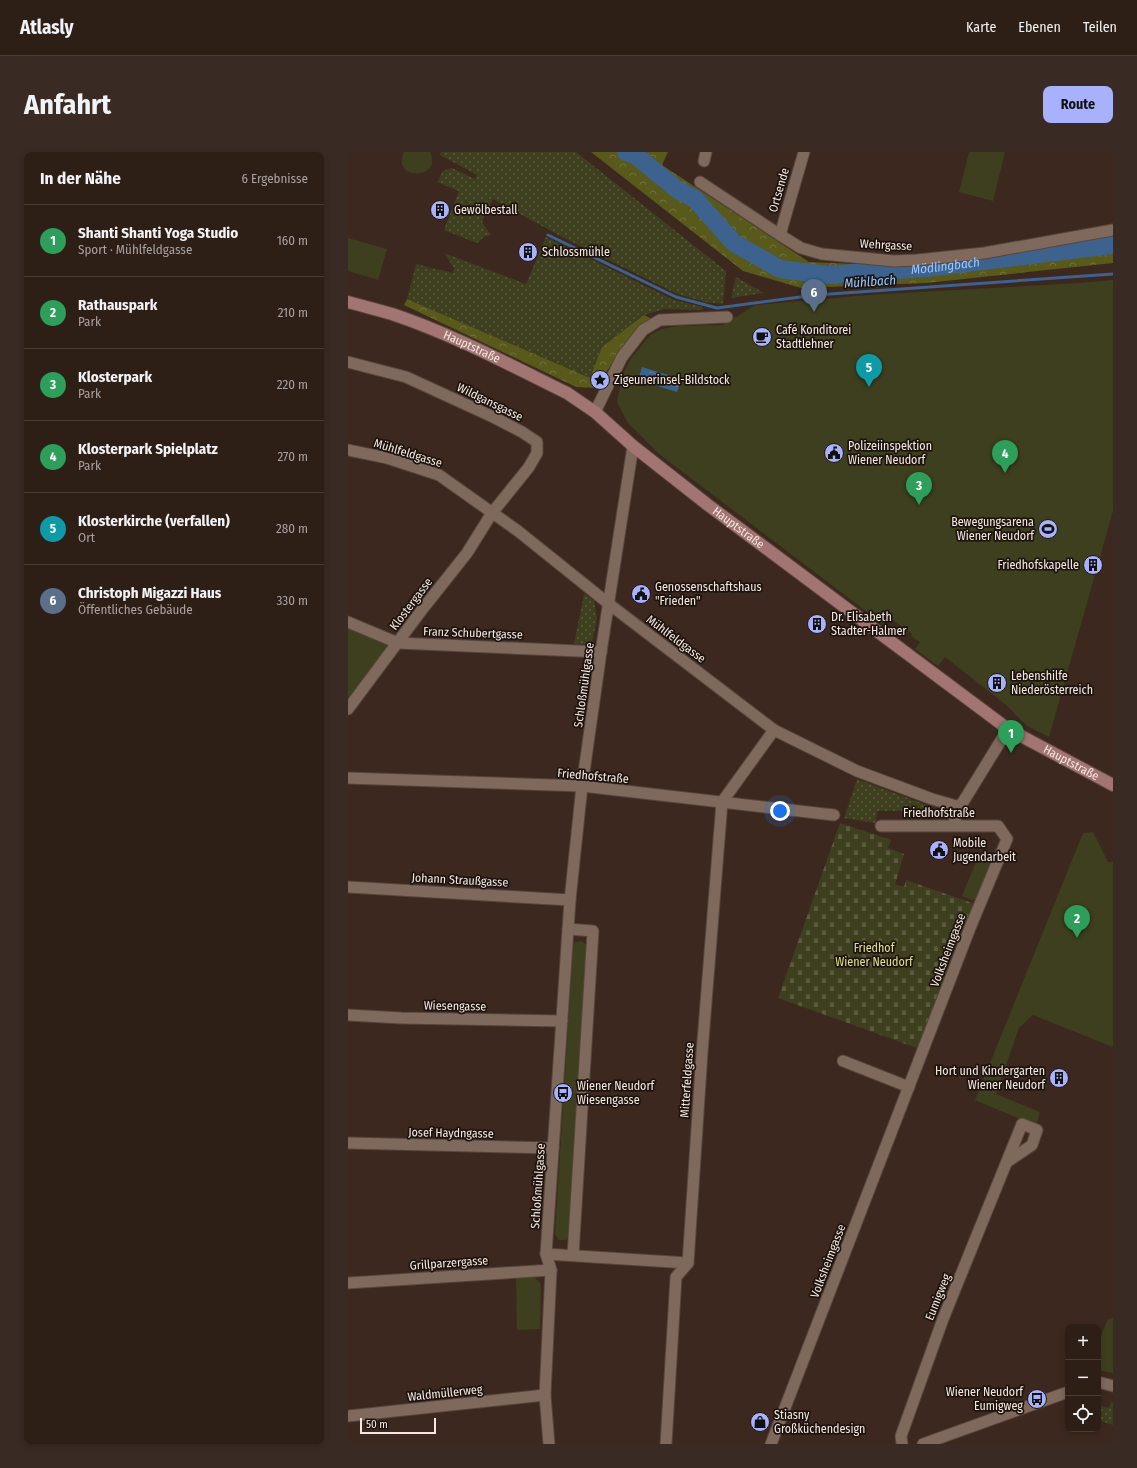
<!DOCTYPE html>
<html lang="de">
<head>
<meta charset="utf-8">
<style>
	:root { --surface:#2d1e16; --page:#392b23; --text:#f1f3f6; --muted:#a7a2a1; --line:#483c35; --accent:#a7b1fc }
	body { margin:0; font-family:"Fira Sans Condensed",sans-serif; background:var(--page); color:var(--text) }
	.controls { position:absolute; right:12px; bottom:12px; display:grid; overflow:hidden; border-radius:8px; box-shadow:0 2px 6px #0003 }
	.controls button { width:36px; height:36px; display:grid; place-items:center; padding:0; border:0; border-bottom:1px solid var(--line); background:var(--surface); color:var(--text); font:20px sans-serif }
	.scale { position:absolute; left:12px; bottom:10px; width:76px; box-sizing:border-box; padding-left:4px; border:2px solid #f6e8e1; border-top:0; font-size:11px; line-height:14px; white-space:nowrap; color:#f6e8e1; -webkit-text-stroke:3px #1d140f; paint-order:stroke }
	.you { position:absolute; left:432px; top:659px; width:14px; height:14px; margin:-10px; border:3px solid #fff; border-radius:50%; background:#1a73e8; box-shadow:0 0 0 6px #1a73e833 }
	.badge { display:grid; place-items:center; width:26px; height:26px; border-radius:50%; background:var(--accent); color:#fff; font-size:13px; font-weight:700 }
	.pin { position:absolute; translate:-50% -33px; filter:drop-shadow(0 1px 2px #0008) }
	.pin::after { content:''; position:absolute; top:21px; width:14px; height:12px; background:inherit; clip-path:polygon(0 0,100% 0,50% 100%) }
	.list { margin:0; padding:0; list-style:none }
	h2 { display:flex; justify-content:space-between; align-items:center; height:52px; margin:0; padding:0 16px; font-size:17px }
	h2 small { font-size:13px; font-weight:400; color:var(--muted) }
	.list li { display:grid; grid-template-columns:26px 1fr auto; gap:12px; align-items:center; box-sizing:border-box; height:72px; padding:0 16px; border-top:1px solid var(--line) }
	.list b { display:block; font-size:15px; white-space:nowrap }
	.list p { margin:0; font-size:13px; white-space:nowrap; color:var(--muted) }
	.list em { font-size:13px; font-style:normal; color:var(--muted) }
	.icon { flex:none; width:22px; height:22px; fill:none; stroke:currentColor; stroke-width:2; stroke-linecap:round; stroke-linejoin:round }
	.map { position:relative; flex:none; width:765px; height:1292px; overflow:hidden; border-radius:8px }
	header { display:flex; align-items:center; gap:24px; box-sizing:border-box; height:56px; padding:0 20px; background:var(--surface); border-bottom:1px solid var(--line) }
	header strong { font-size:19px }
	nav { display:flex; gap:22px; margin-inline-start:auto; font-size:14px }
	.intro { display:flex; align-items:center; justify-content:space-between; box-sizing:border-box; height:96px; padding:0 24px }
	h1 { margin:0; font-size:28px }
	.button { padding:10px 18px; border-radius:8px; background:var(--accent); color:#111; font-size:14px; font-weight:700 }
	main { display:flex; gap:24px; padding:0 24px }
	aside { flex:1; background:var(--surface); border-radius:8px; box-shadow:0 2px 6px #0003 }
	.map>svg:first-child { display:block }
	.grass { fill:url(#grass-dots) }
	.forest { fill:url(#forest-crowns) }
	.cemetery { fill:url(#cemetery-stones) }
	.green { fill:#3e3f1e }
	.water { fill:url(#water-ripples) }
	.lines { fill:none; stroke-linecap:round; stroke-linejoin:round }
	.stream { stroke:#3d628e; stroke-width:3 }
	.river { stroke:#3d628e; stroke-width:18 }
	.street-casing { stroke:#56453b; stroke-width:13 }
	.secondary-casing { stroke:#56453b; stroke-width:14 }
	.street { stroke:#7f685c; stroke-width:11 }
	.secondary { stroke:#a27472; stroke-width:12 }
	.labels { text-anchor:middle; stroke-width:3.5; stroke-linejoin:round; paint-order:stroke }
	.street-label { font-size:12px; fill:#f6e8e1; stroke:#1d140f }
	.poi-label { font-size:12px; fill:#f6e8e1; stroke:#1d140f; text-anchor:start }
	.park-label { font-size:12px; fill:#dee187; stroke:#1d140f }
	.water-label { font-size:13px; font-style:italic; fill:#9bc8fe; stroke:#1d140f }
</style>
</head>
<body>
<header>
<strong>Atlasly</strong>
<nav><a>Karte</a><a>Ebenen</a><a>Teilen</a></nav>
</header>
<div class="intro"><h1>Anfahrt</h1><a class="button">Route</a></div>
<main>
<aside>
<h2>In der Nähe<small>6 Ergebnisse</small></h2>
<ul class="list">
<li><span class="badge" style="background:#2e9e5b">1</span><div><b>Shanti Shanti Yoga Studio</b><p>Sport · Mühlfeldgasse</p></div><em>160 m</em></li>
<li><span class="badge" style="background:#2e9e5b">2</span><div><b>Rathauspark</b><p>Park</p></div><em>210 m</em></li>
<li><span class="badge" style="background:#2e9e5b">3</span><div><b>Klosterpark</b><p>Park</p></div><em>220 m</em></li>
<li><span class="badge" style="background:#2e9e5b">4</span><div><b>Klosterpark Spielplatz</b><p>Park</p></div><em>270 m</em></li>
<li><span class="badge" style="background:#0f9aa8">5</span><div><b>Klosterkirche (verfallen)</b><p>Ort</p></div><em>280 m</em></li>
<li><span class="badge" style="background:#5c6f8a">6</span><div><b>Christoph Migazzi Haus</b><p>Öffentliches Gebäude</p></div><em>330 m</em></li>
</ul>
</aside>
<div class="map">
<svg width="765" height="1292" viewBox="0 0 765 1292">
	<defs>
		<pattern id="grass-dots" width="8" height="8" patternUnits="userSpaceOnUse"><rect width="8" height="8" fill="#3e3f1e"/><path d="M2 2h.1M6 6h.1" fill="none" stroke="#5a5b3e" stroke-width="1.8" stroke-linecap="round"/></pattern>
		<pattern id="forest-crowns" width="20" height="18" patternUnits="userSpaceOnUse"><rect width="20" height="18" fill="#58591a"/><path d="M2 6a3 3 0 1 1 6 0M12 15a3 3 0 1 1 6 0" fill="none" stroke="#71713b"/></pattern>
		<pattern id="cemetery-stones" width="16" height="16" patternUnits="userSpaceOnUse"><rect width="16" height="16" fill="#3e3f1e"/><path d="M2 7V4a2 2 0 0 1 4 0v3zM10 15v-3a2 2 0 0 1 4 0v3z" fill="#5a5b3e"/></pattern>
		<pattern id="water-ripples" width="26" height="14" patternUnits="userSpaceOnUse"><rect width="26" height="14" fill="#3d628e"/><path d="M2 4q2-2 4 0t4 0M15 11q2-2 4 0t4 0" fill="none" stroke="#5a789e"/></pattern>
	</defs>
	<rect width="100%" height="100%" fill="#3c281e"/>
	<!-- grass -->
	<g class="grass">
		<path d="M 93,0 L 228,0 L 378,119 L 375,152 L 357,150 L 329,142 L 212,84 L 145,47 L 134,70 L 143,83 L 137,84 L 129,91 L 96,78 L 111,39 L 89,30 L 95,19 L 104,16 L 127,27 L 129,23 L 92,3 Z"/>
		<path d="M 198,85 L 326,148 L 355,155 L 354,158 L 316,157 L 296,163 L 254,195 L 242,226 L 59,147 L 68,112 L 105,121 L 106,116 L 96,101 L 178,132 Z"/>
		<path d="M 388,125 L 416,141 L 383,146 Z"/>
		<path d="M 236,442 L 246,448 L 249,466 L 244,492 L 226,492 Z"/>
		<path d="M 509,627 L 579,653 L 579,659 L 529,659 L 528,671 L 496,666 Z"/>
		<path d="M 750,1246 L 751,1246 L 750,1253 L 761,1256 L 763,1250 L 765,1251 L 765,1273 L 750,1268 Z"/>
	</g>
	<!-- forest -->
	<g class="forest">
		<path d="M 243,0 L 320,0 L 314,13 L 461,110 L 552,114 L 556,120 L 656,112 L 665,101 L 765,83 L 765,111 L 578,131 L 453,136 L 395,119 Z"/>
		<path d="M 59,147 L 242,226 L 254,195 L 296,163 L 306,168 L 293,174 L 277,191 L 248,236 L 228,235 L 56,153 Z"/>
	</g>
	<!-- cemetery -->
	<path class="cemetery" d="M 492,671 L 543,688 L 540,696 L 556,702 L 547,732 L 556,735 L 558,728 L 627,752 L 569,896 L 430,846 Z"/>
	<!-- green -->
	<g class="green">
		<path d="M 56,0 L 82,0 C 96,28 42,29 56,0 Z"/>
		<path d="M 621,0 L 657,0 L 645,49 L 611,40 Z"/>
		<path d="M 0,86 L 39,97 L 30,128 L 0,119 Z"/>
		<path d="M 765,128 L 765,359 L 701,585 L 679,574 L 658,553 L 597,505 L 590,514 L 567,497 L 572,490 L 563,484 L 564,482 L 541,465 L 535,472 L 311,302 L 280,271 L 269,250 L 274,224 L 282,208 L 302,183 L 314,177 L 329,174 L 375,173 L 407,153 L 520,143 L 730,131 Z"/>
		<path d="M 0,474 L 41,492 L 39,501 L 0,551 Z"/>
		<path d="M 745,680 L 760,710 L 765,710 L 765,895 L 685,863 L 671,876 L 648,942 L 692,960 L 688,974 L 627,948 L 735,681 Z"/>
		<path d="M 632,700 L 645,705 L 627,749 L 614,744 Z"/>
		<path d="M 234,789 L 240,795 L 221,1082 L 218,1088 L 211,1088 L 207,1082 L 225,795 L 227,790 Z"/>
		<path d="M 186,1125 L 193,1132 L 192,1177 L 169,1178 L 168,1126 Z"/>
		<path d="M 765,1166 L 765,1221 L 750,1218 L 750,1191 L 760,1167 Z"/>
	</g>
	<!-- water -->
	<path class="water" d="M 294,215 L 333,227 L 329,240 L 290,228 Z"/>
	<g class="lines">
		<!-- stream -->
		<path class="stream" d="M 200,83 L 328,145 L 369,156 L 468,143 L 765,122"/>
		<!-- river -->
		<path class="river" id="s1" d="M 278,0 L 287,3 L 330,38 L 347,47 L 386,91 L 432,117 L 479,123 L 577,116 L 765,93"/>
		<!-- street casing -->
		<g class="street-casing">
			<g id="street">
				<path d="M 356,9 L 358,0"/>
				<path d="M 352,30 L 432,83 L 453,96 L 474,102 L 546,109 L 569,108 L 636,101 L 765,78"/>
				<path d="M 432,83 L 456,0"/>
				<path d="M 0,210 L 58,225 L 143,264 L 174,280 L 189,290 L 189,301 L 181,315 L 144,361 L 119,401 L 73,459 L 0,557"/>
				<path d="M 247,260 L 274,205 L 295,178 L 312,168 L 379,165"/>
				<path d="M 0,298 L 39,306 L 91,323 L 170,379 L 261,452 L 426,578 L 509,619 L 584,647 L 612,655"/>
				<path d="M 0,470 L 50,491 L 253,500"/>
				<path d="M 0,626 L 234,634 L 486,663"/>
				<path d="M 605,673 L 612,655 L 660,577"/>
				<path d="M 0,735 L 222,748"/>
				<path d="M 220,777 L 245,779 L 225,1103"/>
				<path d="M 0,863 L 53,866 L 214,869"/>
				<path d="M 495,909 L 561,935"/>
				<path d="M 0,991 L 205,996"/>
				<path d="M 198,1102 L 340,1111"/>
				<path d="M 0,1131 L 203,1118"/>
				<path d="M 750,1230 L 765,1234"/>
				<path d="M 0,1264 L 197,1243"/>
				<path d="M 201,1292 L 197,1243 L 203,1118 L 198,1102 L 222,748 L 234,634 L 253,500 L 285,294"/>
				<path d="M 318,1292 L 328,1125 L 340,1111 L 354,901 L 374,650 L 426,578"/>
				<path d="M 423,1292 L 622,776 L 659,687 L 650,674 L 533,674"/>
				<path d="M 554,1292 L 553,1284 L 595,1167 L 674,972 L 689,978 L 684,993 L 659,1010"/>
				<path d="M 575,1292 L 720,1240"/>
			</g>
		</g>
		<!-- secondary casing -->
		<g class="secondary-casing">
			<g id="secondary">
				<path id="s2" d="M 0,150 C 15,154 30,158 44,162 C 104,182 162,213 219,241 L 247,260 L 285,294 L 360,353 L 660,577 L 765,633"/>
			</g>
		</g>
		<!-- street -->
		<use href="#street" class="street"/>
		<!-- secondary -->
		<use href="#secondary" class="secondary"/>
	</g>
	<!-- icons -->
	<defs>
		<g id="building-disc" transform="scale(1)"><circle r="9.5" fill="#a7b1fc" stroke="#1d140f"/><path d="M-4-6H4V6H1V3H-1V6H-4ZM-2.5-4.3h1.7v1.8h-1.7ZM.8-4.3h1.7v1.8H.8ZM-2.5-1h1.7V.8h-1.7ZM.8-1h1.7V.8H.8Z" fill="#111"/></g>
		<g id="cafe-disc" transform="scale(1)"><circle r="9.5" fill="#a7b1fc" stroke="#1d140f"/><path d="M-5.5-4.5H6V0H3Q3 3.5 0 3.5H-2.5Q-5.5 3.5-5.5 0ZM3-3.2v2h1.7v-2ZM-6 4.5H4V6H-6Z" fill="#111"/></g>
		<g id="sight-disc" transform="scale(1)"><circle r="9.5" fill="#a7b1fc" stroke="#1d140f"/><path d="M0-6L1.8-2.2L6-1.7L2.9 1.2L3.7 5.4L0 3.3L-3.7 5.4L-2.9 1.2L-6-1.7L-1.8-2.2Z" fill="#111"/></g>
		<g id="civic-disc" transform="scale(1)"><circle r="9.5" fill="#a7b1fc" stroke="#1d140f"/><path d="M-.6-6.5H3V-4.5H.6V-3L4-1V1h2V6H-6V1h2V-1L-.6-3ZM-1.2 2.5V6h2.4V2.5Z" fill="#111"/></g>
		<g id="stadium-disc" transform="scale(1)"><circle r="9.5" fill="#a7b1fc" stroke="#1d140f"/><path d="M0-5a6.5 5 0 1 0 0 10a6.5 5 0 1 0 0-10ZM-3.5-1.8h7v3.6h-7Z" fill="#111"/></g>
		<g id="bus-disc" transform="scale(1)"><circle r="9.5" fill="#a7b1fc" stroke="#1d140f"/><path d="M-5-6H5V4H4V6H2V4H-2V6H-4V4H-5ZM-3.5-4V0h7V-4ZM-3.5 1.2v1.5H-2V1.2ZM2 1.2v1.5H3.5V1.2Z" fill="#111"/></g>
		<g id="shop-disc" transform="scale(1)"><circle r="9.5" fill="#a7b1fc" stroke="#1d140f"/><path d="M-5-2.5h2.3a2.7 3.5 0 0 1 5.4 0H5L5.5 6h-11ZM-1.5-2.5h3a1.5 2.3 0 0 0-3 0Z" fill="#111"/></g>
	</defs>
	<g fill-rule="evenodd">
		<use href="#building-disc" x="92" y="58"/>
		<use href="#building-disc" x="180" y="100"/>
		<use href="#cafe-disc" x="414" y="185"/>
		<use href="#sight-disc" x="252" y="228"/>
		<use href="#civic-disc" x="486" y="301"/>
		<use href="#stadium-disc" x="700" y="377"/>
		<use href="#building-disc" x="745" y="413"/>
		<use href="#civic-disc" x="293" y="442"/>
		<use href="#building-disc" x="469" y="472"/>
		<use href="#building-disc" x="649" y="531"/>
		<use href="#civic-disc" x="591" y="698"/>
		<use href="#building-disc" x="711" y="926"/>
		<use href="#bus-disc" x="215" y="941"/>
		<use href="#bus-disc" x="689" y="1247"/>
		<use href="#shop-disc" x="412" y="1270"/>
	</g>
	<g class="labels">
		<!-- street labels -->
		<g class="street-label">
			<text transform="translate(431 38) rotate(-74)" y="4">Ortsende</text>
			<text transform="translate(538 93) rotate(3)" y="4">Wehrgasse</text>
			<text dy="4" stroke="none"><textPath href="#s2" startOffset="132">Hauptstraße</textPath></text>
			<text transform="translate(142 250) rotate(26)" y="4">Wildgansgasse</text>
			<text transform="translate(60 301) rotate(17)" y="4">Mühlfeldgasse</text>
			<text dy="4" stroke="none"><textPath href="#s2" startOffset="456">Hauptstraße</textPath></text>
			<text transform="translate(63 452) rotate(-53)" y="4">Klostergasse</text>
			<text transform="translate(125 481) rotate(2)" y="4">Franz Schubertgasse</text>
			<text transform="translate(328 487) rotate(37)" y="4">Mühlfeldgasse</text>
			<text transform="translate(236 533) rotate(-82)" y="4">Schloßmühlgasse</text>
			<text dy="4" stroke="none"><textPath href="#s2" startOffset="864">Hauptstraße</textPath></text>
			<text transform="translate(245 624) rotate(5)" y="4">Friedhofstraße</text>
			<text x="591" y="665">Friedhofstraße</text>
			<text transform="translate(112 728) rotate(3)" y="4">Johann Straußgasse</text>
			<text transform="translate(600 798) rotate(-69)" y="4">Volksheimgasse</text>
			<text transform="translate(107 854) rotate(1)" y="4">Wiesengasse</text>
			<text transform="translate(339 928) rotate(-86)" y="4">Mitterfeldgasse</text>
			<text transform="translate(103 981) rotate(1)" y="4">Josef Haydngasse</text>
			<text transform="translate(190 1034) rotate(-86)" y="4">Schloßmühlgasse</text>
			<text transform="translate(480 1109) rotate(-69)" y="4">Volksheimgasse</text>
			<text transform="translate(101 1111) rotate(-4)" y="4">Grillparzergasse</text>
			<text transform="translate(590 1145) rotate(-68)" y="4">Eumigweg</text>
			<text transform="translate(97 1241) rotate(-6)" y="4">Waldmüllerweg</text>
		</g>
		<!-- poi labels -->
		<g class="poi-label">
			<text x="106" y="62">Gewölbestall</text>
			<text x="194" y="104">Schlossmühle</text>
			<text x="428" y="182">Café Konditorei<tspan x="428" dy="14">Stadtlehner</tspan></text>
			<text x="266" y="232">Zigeunerinsel-Bildstock</text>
			<text x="500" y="298">Polizeiinspektion<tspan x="500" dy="14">Wiener Neudorf</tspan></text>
			<text x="686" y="374" text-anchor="end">Bewegungsarena<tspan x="686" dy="14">Wiener Neudorf</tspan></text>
			<text x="731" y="417" text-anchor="end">Friedhofskapelle</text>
			<text x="307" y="439">Genossenschaftshaus<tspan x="307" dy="14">"Frieden"</tspan></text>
			<text x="483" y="469">Dr. Elisabeth<tspan x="483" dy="14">Stadter-Halmer</tspan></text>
			<text x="663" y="528">Lebenshilfe<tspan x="663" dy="14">Niederösterreich</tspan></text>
			<text x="605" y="695">Mobile<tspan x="605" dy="14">Jugendarbeit</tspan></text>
			<text x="697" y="923" text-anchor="end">Hort und Kindergarten<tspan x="697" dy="14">Wiener Neudorf</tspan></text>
			<text x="229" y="938">Wiener Neudorf<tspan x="229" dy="14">Wiesengasse</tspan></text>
			<text x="675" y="1244" text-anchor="end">Wiener Neudorf<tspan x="675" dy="14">Eumigweg</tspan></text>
			<text x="426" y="1267">Stiasny<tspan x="426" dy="14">Großküchendesign</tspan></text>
		</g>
		<!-- park labels -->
		<g class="park-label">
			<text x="526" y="800">Friedhof<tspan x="526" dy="14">Wiener Neudorf</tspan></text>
		</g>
		<!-- water labels -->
		<g class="water-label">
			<text dy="5" stroke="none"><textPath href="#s1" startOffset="362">Mödlingbach</textPath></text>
			<text transform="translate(522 129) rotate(-4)" y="5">Mühlbach</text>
		</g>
	</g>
</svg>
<div class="controls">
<button>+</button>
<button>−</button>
<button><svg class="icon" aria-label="locate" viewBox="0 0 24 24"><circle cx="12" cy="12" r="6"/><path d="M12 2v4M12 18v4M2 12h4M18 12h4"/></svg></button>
</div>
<div class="scale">50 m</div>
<div class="you"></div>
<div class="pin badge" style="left:663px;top:601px;background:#2e9e5b">1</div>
<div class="pin badge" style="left:729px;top:786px;background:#2e9e5b">2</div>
<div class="pin badge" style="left:571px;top:353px;background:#2e9e5b">3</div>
<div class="pin badge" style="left:657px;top:321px;background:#2e9e5b">4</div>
<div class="pin badge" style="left:521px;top:235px;background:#0f9aa8">5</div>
<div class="pin badge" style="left:466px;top:160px;background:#5c6f8a">6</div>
</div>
</main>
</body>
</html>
